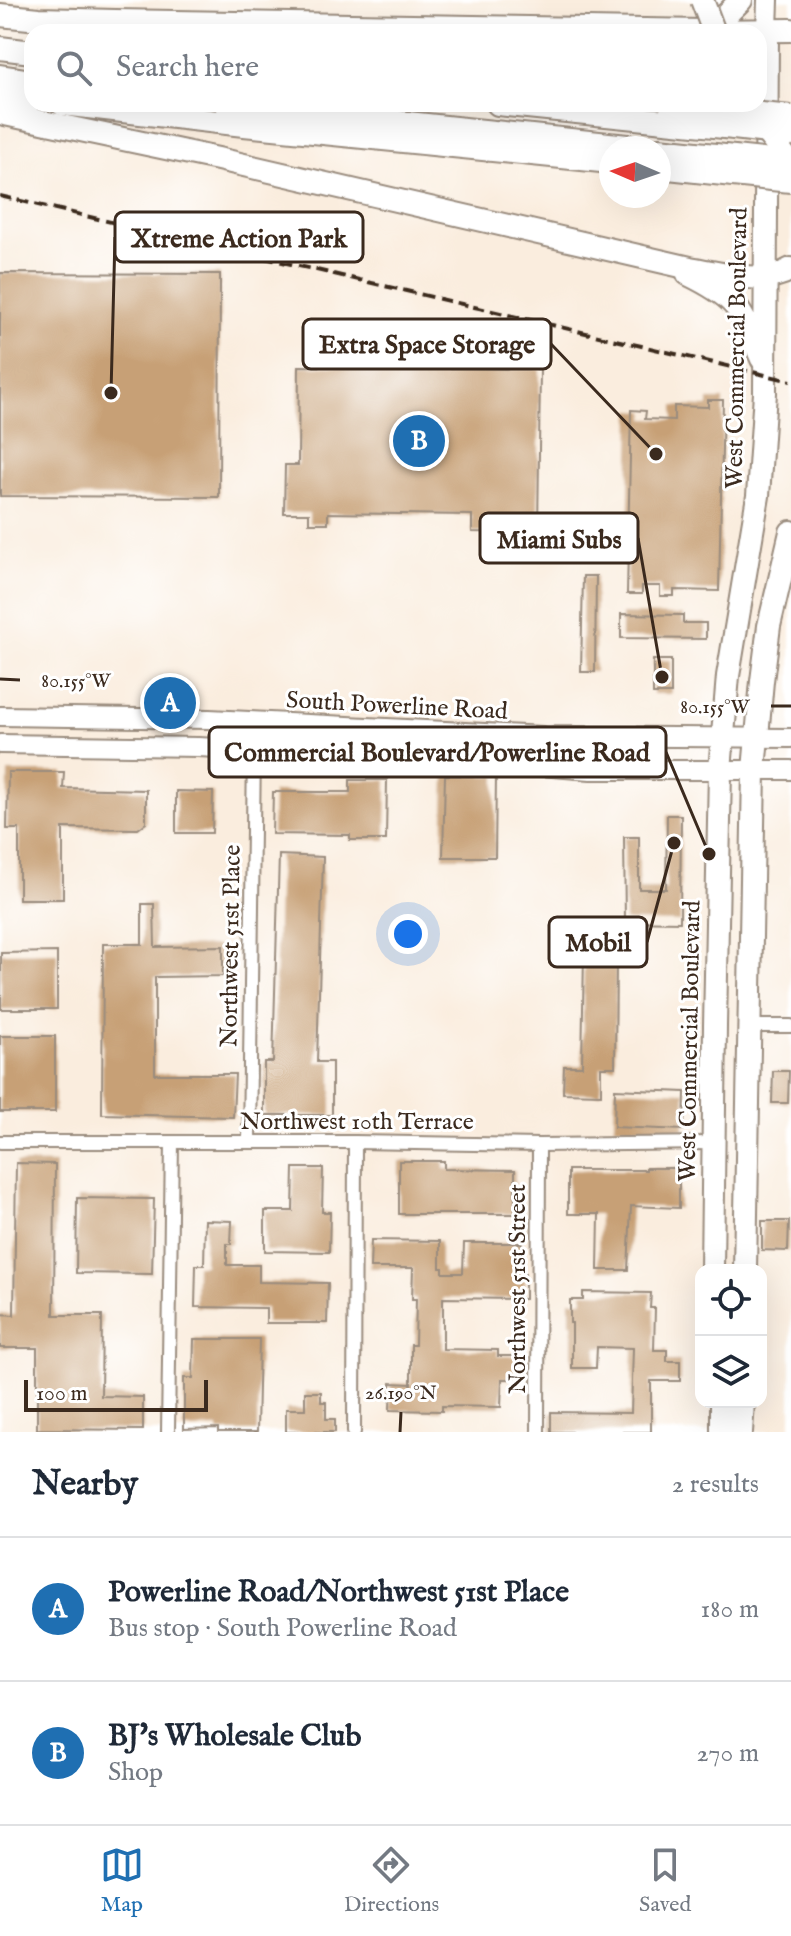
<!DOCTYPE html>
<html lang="en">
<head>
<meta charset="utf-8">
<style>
	:root { --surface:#fff; --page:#f6f6f7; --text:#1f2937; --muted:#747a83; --line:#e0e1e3; --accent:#1f6fb2 }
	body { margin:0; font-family:"IM FELL English",serif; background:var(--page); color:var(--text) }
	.controls { position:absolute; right:24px; bottom:24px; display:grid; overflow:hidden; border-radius:16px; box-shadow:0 8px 32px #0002 }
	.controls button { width:72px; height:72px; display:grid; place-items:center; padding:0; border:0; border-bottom:2px solid var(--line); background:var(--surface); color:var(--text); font:40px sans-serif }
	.compass { position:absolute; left:599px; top:136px; width:72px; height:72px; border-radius:50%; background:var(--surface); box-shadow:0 8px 32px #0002; rotate:272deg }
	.scale { position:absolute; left:24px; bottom:20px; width:184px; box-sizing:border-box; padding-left:8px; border:4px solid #3b2a1e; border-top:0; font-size:22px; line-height:28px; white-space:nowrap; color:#3b2a1e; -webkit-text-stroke:6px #fff; paint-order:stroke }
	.you { position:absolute; left:408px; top:934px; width:28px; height:28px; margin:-20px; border:6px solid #fff; border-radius:50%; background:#1a73e8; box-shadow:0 0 0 12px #1a73e833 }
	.badge { display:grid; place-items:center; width:52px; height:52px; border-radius:50%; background:var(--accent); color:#fff; font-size:26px; font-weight:700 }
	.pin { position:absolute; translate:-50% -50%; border:4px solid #fff; box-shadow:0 2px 8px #0006 }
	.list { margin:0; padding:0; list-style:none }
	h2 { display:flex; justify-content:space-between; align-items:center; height:104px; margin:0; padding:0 32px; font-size:34px }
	h2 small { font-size:26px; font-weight:400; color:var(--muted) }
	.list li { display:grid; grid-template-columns:52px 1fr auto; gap:24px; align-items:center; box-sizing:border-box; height:144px; padding:0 32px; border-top:2px solid var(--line) }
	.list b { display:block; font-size:30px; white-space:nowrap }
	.list p { margin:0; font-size:26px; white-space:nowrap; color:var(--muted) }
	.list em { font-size:26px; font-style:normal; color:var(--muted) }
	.icon { flex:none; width:44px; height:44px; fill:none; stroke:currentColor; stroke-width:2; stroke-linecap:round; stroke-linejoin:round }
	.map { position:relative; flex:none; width:791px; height:1432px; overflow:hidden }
	.search { position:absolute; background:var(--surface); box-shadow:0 8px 32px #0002; left:24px; right:24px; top:24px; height:88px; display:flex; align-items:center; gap:20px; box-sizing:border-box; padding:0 28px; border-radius:24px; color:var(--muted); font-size:30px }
	.sheet { height:392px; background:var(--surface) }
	nav { display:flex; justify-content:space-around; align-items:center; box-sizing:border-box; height:112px; border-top:2px solid var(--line); background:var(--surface); font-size:22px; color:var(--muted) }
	nav a { display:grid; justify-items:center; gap:4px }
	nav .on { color:var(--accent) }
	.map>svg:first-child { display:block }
	.building { fill:#c7a076 }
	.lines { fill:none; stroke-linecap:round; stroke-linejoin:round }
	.street-casing { stroke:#9a8c7e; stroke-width:16 }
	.secondary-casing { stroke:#9a8c7e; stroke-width:22 }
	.primary-casing { stroke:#9a8c7e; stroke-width:24 }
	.highway-casing { stroke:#9a8c7e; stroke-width:26 }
	.street { stroke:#fff; stroke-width:12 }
	.secondary { stroke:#fff; stroke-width:18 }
	.primary { stroke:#fff; stroke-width:20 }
	.highway { stroke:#fff; stroke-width:22 }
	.rail { stroke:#3b2a1e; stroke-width:4; stroke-dasharray:12 6; stroke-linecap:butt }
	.highway-bridge-casing { stroke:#9a8c7e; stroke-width:26; stroke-linecap:butt }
	.highway-bridge { stroke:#fff; stroke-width:22 }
	.ticks { fill:none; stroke:#3b2a1e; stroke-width:3 }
	.labels { text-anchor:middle; stroke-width:6; stroke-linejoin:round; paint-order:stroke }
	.street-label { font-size:24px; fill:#3b2a1e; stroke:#fff }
	.ticks-label { font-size:20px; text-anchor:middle; fill:#3b2a1e; stroke:#fff; stroke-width:6; stroke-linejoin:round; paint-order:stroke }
	.leader { fill:none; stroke:#3b2a1e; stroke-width:3 }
	.callout-dot { fill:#3b2a1e; stroke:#fff; stroke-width:3 }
	.callout { fill:#fff; stroke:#3b2a1e; stroke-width:3 }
	.callout-label { font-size:26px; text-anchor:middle; font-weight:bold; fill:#3b2a1e }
</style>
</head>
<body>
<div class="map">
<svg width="791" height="1432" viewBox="0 0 791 1432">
	<rect width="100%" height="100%" fill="#fff"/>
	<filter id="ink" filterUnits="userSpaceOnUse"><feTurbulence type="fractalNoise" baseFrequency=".0125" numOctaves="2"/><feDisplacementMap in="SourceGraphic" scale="16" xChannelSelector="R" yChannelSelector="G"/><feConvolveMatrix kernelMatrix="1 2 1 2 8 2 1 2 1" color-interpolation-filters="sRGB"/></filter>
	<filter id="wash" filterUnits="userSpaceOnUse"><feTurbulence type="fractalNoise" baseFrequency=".006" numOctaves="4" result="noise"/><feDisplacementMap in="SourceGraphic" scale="32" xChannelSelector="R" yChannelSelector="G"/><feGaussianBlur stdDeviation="1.8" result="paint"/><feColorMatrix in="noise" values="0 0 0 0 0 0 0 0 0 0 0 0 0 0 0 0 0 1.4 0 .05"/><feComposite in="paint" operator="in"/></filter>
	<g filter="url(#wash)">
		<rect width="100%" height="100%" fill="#faedde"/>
		<g id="blocks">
			<!-- building -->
			<g class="building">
				<path d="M 0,273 L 220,274 L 219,497 L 0,496 Z"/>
				<path d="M 299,366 L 540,369 L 538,533 L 472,532 L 472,515 L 328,513 L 328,523 L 309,523 L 309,513 L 284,513 L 285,465 L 298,465 Z"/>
				<path d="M 708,400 L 723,400 L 719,591 L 674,590 L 674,596 L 660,596 L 660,586 L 642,586 L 642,594 L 627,594 L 631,410 L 646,411 L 645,419 L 674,420 L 674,406 L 708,407 Z"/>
				<path d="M 583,576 L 596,576 L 595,672 L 581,672 Z"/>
				<path d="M 621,614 L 683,615 L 683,623 L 706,623 L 706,639 L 621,638 Z"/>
				<rect x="653" y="660" width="18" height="34"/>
				<path d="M 8,772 L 64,772 L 63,788 L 146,790 L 146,823 L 138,829 L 63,828 L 63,899 L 19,899 L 19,829 L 7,829 Z"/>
				<path d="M 445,775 L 496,776 L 495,857 L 443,857 Z"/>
				<path d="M 350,780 L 387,780 L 386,840 L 350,840 L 350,835 L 272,834 L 273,792 L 350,792 Z"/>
				<path d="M 176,791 L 213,792 L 212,833 L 176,833 Z"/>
				<path d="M 667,815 L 681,815 L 680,922 L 625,921 L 624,837 L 639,837 L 639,889 L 666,889 Z"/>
				<path d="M 279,855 L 323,857 L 317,1062 L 332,1062 L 332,1115 L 264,1115 L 264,1062 L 273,1062 Z"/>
				<path d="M 142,904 L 154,904 L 155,947 L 223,946 L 223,976 L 155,977 L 155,1074 L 235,1074 L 233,1117 L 102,1114 L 103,944 L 142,944 Z"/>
				<path d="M 57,952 L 57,1009 L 1,1009 L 1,953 Z"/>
				<path d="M 584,954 L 616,955 L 615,1067 L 601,1067 L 601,1094 L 563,1093 L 564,1066 L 582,1066 Z"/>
				<rect x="0" y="1036" width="55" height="76"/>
				<path d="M 773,1071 L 789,1071 L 788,1103 L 772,1103 Z"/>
				<path d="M 615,1089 L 685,1092 L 684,1130 L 614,1127 Z"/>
				<path d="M 399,1161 L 444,1161 L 444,1169 L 515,1170 L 515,1214 L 399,1214 Z"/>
				<path d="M 16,1163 L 55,1164 L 54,1315 L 102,1315 L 101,1396 L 143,1397 L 143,1430 L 37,1429 L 37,1348 L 0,1348 L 0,1314 L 14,1315 Z"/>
				<path d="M 294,1168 L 323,1168 L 322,1212 L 330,1212 L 329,1252 L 265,1251 L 265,1211 L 293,1211 Z"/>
				<path d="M 646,1168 L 679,1168 L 679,1208 L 631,1206 L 628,1270 L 598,1270 L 599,1214 L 568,1214 L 568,1170 L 646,1170 Z"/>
				<path d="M 77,1198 L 154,1199 L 152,1274 L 76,1273 Z"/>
				<path d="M 205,1220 L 232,1221 L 231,1244 L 227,1244 L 227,1265 L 259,1265 L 259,1282 L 328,1283 L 327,1323 L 266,1323 L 266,1308 L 195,1307 L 196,1265 L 204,1265 Z"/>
				<path d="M 762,1221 L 789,1221 L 788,1251 L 762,1250 Z"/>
				<path d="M 371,1240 L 440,1241 L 440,1268 L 443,1268 L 443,1273 L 463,1273 L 464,1243 L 522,1243 L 522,1273 L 525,1273 L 525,1299 L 443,1298 L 443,1349 L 498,1350 L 498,1356 L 520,1356 L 520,1379 L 502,1379 L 501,1407 L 442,1406 L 442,1411 L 390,1410 L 391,1383 L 411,1384 L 411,1345 L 415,1345 L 416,1299 L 412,1299 L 413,1268 L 370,1268 Z"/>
				<path d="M 583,1292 L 651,1293 L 650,1308 L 655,1308 L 654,1350 L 667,1350 L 667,1361 L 680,1361 L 680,1381 L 651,1381 L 651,1432 L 551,1432 L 551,1412 L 631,1413 L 633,1348 L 597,1347 L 596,1368 L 572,1368 L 572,1323 L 570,1323 L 570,1300 L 583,1300 Z"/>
				<path d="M 194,1339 L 259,1339 L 257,1432 L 218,1432 L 218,1428 L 184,1429 L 184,1378 L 193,1378 Z"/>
				<path d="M 305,1392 L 321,1392 L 321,1402 L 326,1402 L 326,1419 L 335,1419 L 335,1432 L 286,1432 L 286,1409 L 305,1409 Z"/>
			</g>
		</g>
	</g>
	<g filter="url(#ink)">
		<use href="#blocks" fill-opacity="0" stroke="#9a8c7e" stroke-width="2"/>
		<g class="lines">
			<!-- street casing -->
			<g class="street-casing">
				<g id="street">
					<path d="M 748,1026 L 791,1026"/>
					<path d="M 0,1142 L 355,1142 L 539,1145 L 713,1143"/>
					<path d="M 249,1142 L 254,750"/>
					<path d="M 168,1432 L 172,1142"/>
					<path d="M 354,1432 L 355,1142"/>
					<path d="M 538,1432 L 539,1145"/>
				</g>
			</g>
			<!-- secondary casing -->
			<g class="secondary-casing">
				<g id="secondary">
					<path d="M 0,716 L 209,719 L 544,736 L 791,738"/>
					<path d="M 0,744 L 198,747 L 500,763 L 591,770 L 791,770"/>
				</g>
			</g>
			<!-- primary casing -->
			<g class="primary-casing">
				<path id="primary" d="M 767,30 L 768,0"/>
			</g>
			<!-- highway casing -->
			<g class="highway-casing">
				<g id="highway">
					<path d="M 0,15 L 39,19 L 115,21 L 703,31 L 791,30"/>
					<path d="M 703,31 L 727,14 L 741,0"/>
					<path d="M 0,48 L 32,52"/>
					<path d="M 0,76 L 32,81"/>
					<path d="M 0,96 L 32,100"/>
					<path d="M 62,104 L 244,125 L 611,162"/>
					<path d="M 226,104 L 647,148"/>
					<path d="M 498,104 L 734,128"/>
					<path d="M 670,104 L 734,111"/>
					<path d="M 0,113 L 218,159 L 690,268 C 719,273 765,286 791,269"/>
					<path d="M 659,149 L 734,157"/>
					<path d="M 659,167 L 733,175"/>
					<path d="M 688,274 C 739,299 740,308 762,359"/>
					<path d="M 712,1270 L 715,1026 L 720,770 L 728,676 L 758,496 L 765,393 L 767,30"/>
					<path d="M 745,1270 L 754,770 L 762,681 L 769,626 L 791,532"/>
					<path d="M 722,1432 L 722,1402"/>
					<path d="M 741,1432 L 743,1402"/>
				</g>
			</g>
			<!-- street -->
			<use href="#street" class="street"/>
			<!-- secondary -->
			<use href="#secondary" class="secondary"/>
			<!-- primary -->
			<use href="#primary" class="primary"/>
			<!-- highway -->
			<use href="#highway" class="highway"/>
			<!-- rail -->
			<path class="rail" d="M 0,196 L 791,381"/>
			<!-- highway-bridge casing -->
			<g class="highway-bridge-casing">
				<g id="highway-bridge">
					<path d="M 702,0 L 714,32"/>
					<path d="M 749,104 L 767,133 L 791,164"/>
					<path d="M 734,111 L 791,117"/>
					<path d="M 734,128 L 791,135"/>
					<path d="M 734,157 L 791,163"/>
					<path d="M 733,175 L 791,181"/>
				</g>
			</g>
			<!-- highway-bridge -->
			<use href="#highway-bridge" class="highway-bridge"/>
		</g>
	</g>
	<!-- ticks -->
	<path class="ticks" d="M 0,679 L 20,680M 771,706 L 791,706M 400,1432 L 401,1412"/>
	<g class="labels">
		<!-- street labels -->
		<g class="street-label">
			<text transform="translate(736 348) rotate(-89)" y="8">West Commercial Boulevard</text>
			<text transform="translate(397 705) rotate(3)" y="8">South Powerline Road</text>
			<text transform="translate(230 946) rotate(-89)" y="8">Northwest 51st Place</text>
			<text transform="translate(689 1041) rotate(-89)" y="8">West Commercial Boulevard</text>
			<text x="357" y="1129">Northwest 10th Terrace</text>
			<text transform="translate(517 1289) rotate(-90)" y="8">Northwest 51st Street</text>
		</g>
	</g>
	<g class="ticks-label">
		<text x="76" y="687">80.155°W</text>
		<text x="715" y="713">80.155°W</text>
		<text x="401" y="1399">26.190°N</text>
	</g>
	<!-- callouts -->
	<path class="leader" d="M111 393L115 237M656 454L551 344M662 677L638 538M709 854L666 752M674 843L647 942"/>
	<g class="callout-dot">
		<circle cx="111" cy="393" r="8"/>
		<circle cx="656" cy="454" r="8"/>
		<circle cx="662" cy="677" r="8"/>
		<circle cx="709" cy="854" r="8"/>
		<circle cx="674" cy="843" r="8"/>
	</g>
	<g class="callout">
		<rect x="115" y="212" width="248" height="50" rx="8"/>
		<rect x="303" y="319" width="248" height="50" rx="8"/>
		<rect x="480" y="513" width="158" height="50" rx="8"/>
		<rect x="209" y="727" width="457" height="50" rx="8"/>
		<rect x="549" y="917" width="98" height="50" rx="8"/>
	</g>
	<g class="callout-label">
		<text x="239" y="247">Xtreme Action Park</text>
		<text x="427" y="353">Extra Space Storage</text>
		<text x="559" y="548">Miami Subs</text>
		<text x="437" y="761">Commercial Boulevard/Powerline Road</text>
		<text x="598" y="951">Mobil</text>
	</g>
</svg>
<div class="controls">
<button><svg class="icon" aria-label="locate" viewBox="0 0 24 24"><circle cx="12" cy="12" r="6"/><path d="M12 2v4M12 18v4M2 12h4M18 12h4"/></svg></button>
<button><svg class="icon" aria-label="layers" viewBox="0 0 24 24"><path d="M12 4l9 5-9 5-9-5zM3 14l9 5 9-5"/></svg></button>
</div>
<svg class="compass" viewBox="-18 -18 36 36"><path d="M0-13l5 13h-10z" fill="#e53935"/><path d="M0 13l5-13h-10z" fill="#747a83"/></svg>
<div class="scale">100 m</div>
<div class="you"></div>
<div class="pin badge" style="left:170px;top:703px">A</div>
<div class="pin badge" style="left:419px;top:441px">B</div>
<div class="search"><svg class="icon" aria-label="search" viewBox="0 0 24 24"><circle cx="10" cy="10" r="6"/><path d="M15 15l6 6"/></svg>Search here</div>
</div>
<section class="sheet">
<h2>Nearby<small>2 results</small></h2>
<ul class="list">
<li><span class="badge">A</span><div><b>Powerline Road/Northwest 51st Place</b><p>Bus stop · South Powerline Road</p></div><em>180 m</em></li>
<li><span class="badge">B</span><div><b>BJ's Wholesale Club</b><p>Shop</p></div><em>270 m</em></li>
</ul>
</section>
<nav>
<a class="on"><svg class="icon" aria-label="map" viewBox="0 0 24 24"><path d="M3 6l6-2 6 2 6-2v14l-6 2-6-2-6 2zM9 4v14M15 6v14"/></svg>Map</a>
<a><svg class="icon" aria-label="directions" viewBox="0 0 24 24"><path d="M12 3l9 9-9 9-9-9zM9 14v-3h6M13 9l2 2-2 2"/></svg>Directions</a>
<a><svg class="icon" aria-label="saved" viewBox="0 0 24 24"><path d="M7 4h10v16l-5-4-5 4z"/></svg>Saved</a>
</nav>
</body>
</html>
